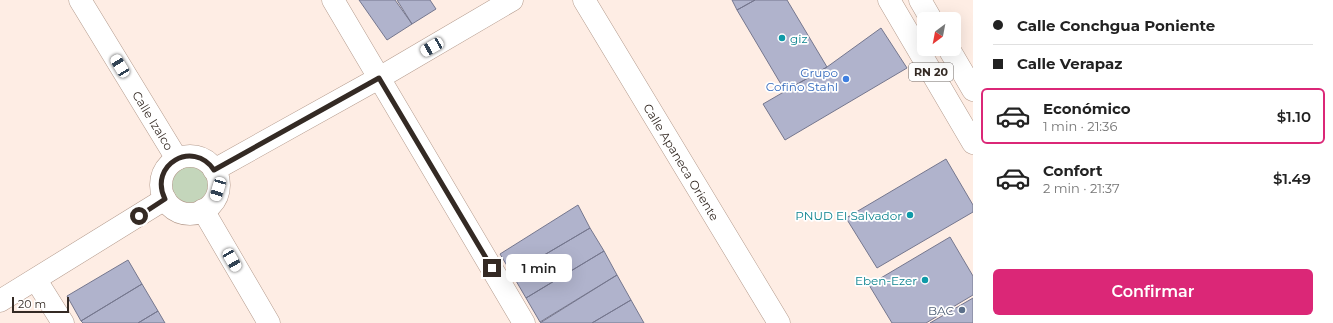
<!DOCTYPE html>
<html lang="es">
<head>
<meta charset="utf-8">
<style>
	body { margin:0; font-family:Montserrat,sans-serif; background:#f2f2f2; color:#222; height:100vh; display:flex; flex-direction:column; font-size:15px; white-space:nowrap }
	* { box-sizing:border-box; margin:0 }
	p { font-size:13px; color:#767676 }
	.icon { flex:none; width:22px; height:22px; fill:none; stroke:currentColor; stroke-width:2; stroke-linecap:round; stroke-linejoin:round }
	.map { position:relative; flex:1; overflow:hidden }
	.drawer { display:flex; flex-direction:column; background:#fff; width:360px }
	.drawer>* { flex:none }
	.top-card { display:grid; align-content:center; height:88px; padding:0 20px; background:#fff }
	.needle { width:26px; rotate:212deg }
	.controls { position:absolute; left:917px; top:12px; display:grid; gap:8px }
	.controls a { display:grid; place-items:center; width:44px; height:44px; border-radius:6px; background:#fff; box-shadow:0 4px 16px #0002; font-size:20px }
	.scale { position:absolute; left:12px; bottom:10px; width:57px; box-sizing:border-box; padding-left:4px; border:2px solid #342a24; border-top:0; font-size:11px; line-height:14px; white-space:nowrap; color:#342a24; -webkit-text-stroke:3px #fff; paint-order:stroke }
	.end { position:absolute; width:18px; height:18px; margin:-9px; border:5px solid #342a24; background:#fff; box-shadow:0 0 0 2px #fff }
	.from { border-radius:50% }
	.bubble { position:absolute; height:28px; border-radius:6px; background:#fff; box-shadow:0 4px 16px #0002; font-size:13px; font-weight:600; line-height:28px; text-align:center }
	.car { position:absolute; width:12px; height:24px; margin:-12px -6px; border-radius:5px; box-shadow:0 0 3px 1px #0007; background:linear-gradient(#fff 24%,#345 0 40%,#fff 0 76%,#345 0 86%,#fff 0) }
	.top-card b { display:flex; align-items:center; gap:14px; height:38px; font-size:15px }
	.top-card b+b { border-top:1px solid #e0e0e0 }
	.top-card i { width:10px; height:10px; background:#222 }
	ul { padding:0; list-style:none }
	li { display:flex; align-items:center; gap:12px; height:56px; margin:0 8px 6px; padding:0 12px; border:2px solid transparent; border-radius:6px }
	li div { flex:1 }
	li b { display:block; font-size:15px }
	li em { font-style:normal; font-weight:600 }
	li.on { border-color:#db2777 }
	li>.icon { width:36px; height:36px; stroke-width:1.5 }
	.button { display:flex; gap:8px; margin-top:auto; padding:8px 20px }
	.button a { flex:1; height:46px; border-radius:6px; background:#db2777; color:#fff; font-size:16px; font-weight:600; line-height:46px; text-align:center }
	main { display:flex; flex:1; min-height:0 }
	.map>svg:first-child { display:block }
</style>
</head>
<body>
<main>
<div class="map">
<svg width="973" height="323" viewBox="0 0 973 323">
	<rect width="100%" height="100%" fill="#feede4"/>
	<path fill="#c4d6bb" d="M168 185a21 21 0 1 1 42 0a21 21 0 1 1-42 0Z"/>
	<path fill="#b0b3cc" stroke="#75778e" d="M359,0H395L412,24L387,40Z
		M397,0H430L436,9L412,24Z
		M732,0H755L737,10Z
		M755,0H787L827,67L785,91L737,10Z
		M881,28L907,68L785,140L763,104L827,67Z
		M946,159L973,205V212L877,268L846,218Z
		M578,205L590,228L512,274L500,254Z
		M590,228L604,251L526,298L512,274Z
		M950,237L973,276V295L926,323H892L869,285Z
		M604,251L617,275L540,322L526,298Z
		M128,260L142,284L81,321L67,296Z
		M617,275L631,300L592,323H540Z
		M142,284L158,311L138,323H83L81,321Z
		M973,298V323H930Z
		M631,300L644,323H592Z
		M158,311L165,323H138Z"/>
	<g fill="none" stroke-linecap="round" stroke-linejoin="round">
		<g stroke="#b49b8d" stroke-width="23">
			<g id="minor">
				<path id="s1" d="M80,0L177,159"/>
				<path d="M333,0L524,323"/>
				<path id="s2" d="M584,0L779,323"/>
				<circle cx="190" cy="185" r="29"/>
				<path d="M214,170L379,78L512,0"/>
				<path d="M203,210L269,323"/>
				<path d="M36,280L63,323"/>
				<path d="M0,301L165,199"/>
			</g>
		</g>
		<g stroke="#b49b8d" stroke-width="23">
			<path id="highway" d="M889,0L973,143
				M920,0L931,19
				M949,49L973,90"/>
		</g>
		<use href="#minor" stroke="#fff" stroke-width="22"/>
		<use href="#highway" stroke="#fff" stroke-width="22"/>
	</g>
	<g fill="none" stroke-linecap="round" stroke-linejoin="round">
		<path stroke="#342a24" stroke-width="5" d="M139,216L165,199C148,165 193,139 214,170L379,78L492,268"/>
	</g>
	<g fill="#0f9aa8" stroke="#fff" stroke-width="1.5">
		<circle cx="782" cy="38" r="4"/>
		<circle cx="910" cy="215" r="4"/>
		<circle cx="925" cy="280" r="4"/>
	</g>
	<circle fill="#3f7fe0" stroke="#fff" stroke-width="1.5" cx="846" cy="79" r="4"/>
	<circle fill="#5c6f8a" stroke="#fff" stroke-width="1.5" cx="962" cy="310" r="4"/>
	<g text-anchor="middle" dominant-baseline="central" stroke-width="3.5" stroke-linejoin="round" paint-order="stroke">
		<rect fill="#fff" stroke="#716a66" stroke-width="1" x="909" y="63" width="44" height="18" rx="3"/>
		<g font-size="11" font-weight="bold" fill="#342a24">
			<text x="931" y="72">RN 20</text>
		</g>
		<g font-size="12" fill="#0d838f" stroke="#fff" text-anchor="end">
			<text x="790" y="38" text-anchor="start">giz</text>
			<text x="902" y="215">PNUD El Salvador</text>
			<text x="917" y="280">Eben-Ezer</text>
		</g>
		<g font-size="12" fill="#366cbe" stroke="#fff" text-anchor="end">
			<text x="838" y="72">Grupo<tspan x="838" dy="14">Cofiño Stahl</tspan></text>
		</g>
		<g font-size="12" fill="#342a24" stroke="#fff">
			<text stroke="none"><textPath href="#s1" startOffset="141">Calle Izalco</textPath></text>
			<text stroke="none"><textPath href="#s2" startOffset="189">Calle Apaneca Oriente</textPath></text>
		</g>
		<g font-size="12" fill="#4e5e75" stroke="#fff" text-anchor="end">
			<text x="954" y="310">BAC</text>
		</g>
	</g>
</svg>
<div class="controls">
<a><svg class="needle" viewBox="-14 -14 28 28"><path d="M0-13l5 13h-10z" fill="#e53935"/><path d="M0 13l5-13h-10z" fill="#767676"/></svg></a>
</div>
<div class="scale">20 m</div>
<i class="end from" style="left:139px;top:216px"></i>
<i class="end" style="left:492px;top:268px"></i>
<div class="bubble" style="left:506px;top:254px;width:66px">1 min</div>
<i class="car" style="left:432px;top:47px;rotate:240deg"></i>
<i class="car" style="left:120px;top:66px;rotate:329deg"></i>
<i class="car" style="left:218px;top:189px;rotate:197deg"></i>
<i class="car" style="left:232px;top:260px;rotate:150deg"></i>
</div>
<section class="drawer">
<div class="top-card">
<b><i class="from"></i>Calle Conchgua Poniente</b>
<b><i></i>Calle Verapaz</b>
</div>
<ul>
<li class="on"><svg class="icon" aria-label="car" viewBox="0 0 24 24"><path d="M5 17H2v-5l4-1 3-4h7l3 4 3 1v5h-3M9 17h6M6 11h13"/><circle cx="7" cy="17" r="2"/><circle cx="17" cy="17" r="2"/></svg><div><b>Económico</b><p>1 min · 21:36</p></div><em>$1.10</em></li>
<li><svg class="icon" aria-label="car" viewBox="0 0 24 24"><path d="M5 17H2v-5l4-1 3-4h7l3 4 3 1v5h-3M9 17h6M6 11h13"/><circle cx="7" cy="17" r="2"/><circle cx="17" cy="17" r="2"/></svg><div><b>Confort</b><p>2 min · 21:37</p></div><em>$1.49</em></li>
</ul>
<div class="button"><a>Confirmar</a></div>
</section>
</main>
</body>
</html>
